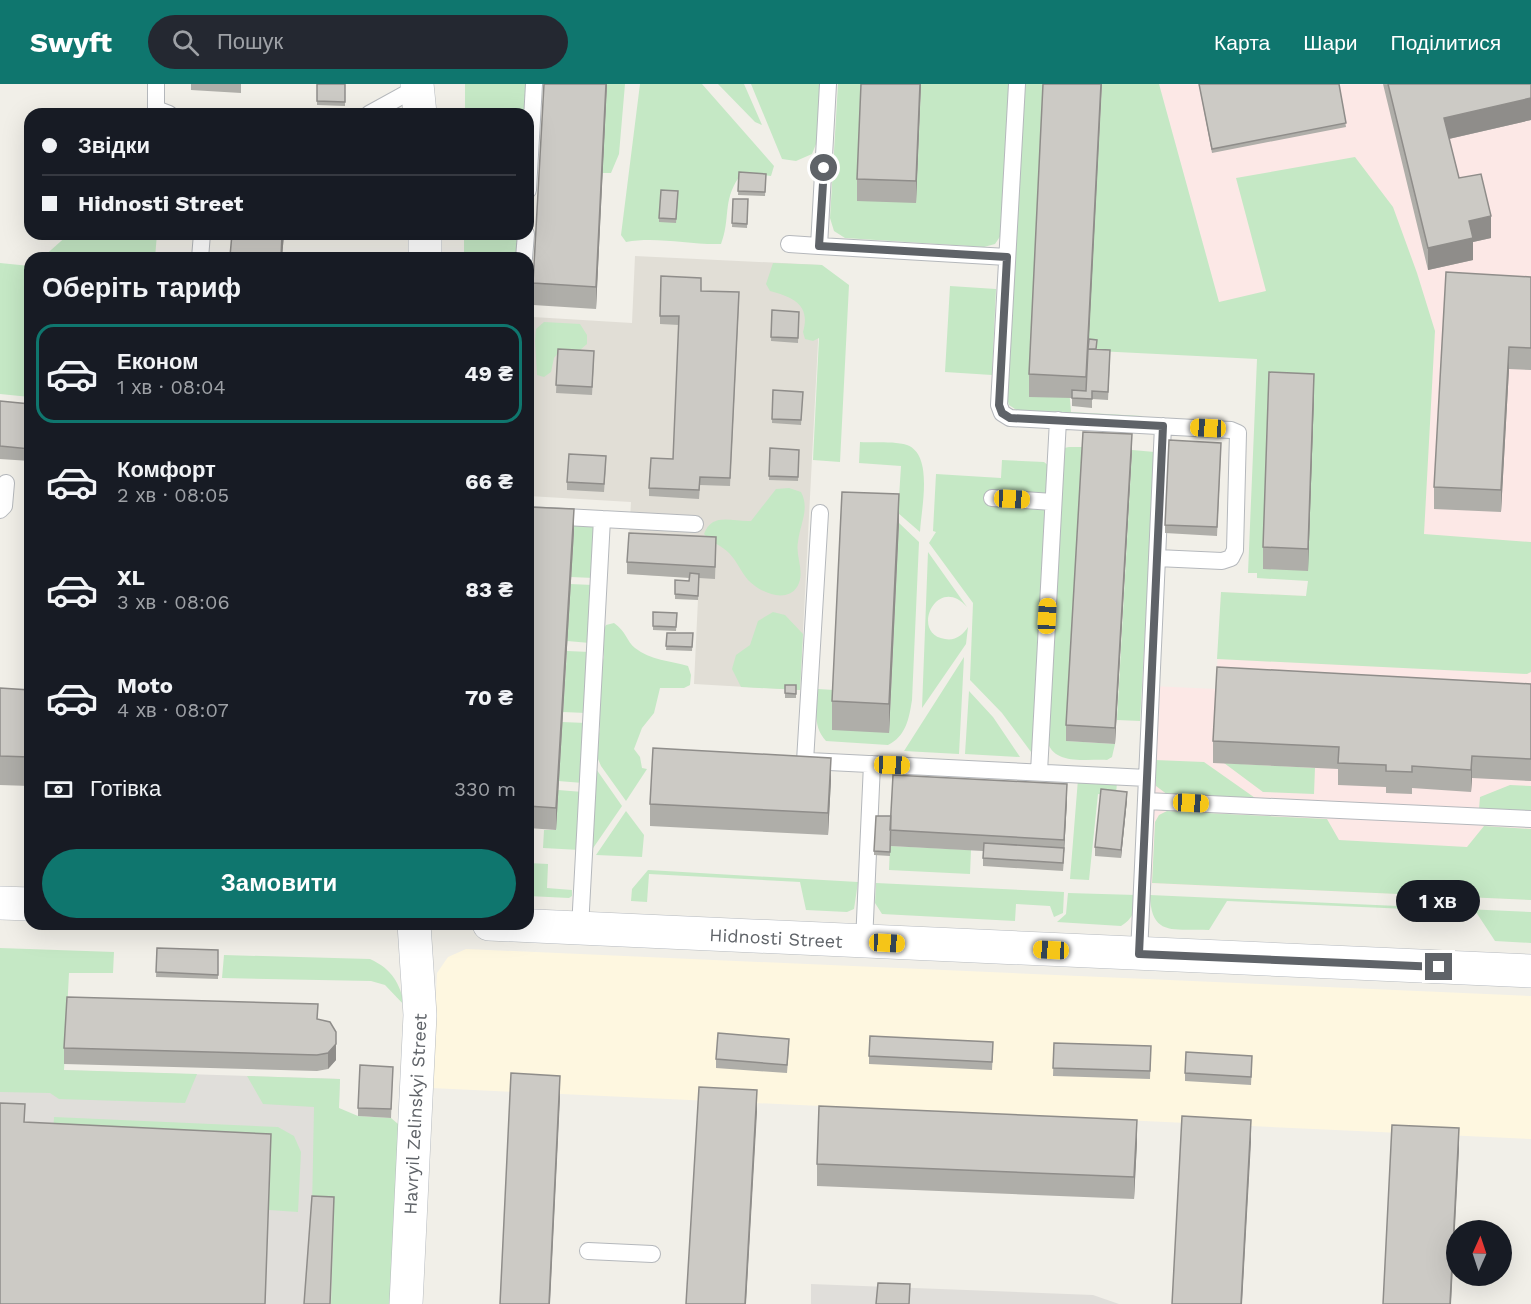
<!DOCTYPE html>
<html lang="uk">
<head>
<meta charset="utf-8">
<style>
	body { margin:0; font-family:"Work Sans",sans-serif; background:#242831; color:#f1f3f6; height:100vh; display:flex; flex-direction:column; font-size:22px; white-space:nowrap }
	* { box-sizing:border-box; margin:0 }
	p { font-size:20px; color:#9ea1a6 }
	.icon { flex:none; width:33px; height:33px; fill:none; stroke:currentColor; stroke-width:2; stroke-linecap:round; stroke-linejoin:round }
	.map { position:relative; flex:1; overflow:hidden }
	.drawer { position:absolute; left:24px; top:168px; width:510px; height:678px; display:flex; flex-direction:column; background:#171b24; border-radius:18px; box-shadow:0 6px 24px #0002 }
	.drawer>* { flex:none }
	.guide { position:absolute; left:24px; top:24px; width:510px; height:132px; border-radius:18px; box-shadow:0 6px 24px #0002; display:grid; align-content:center; height:132px; padding:0 18px; background:#171b24 }
	.needle { width:39px; rotate:3deg }
	.controls { position:absolute; left:1446px; top:1136px; display:grid; gap:12px }
	.controls a { display:grid; place-items:center; width:66px; height:66px; border-radius:50%; background:#171b24; box-shadow:0 6px 24px #0002; font-size:30px }
	.end { position:absolute; width:27px; height:27px; margin:-14px; border:8px solid #5f6368; background:#fff; box-shadow:0 0 0 3px #fff }
	.from { border-radius:50% }
	.bubble { position:absolute; height:42px; border-radius:21px; background:#171b24; box-shadow:0 6px 24px #0002; font-size:20px; font-weight:700; line-height:42px; text-align:center }
	.car { position:absolute; width:18px; height:36px; margin:-18px -9px; border-radius:8px; box-shadow:0 0 4px 2px #0007; background:linear-gradient(#f5c518 24%,#345 0 40%,#f5c518 0 76%,#345 0 86%,#f5c518 0) }
	.guide b { display:flex; align-items:center; gap:21px; height:57px; font-size:22px }
	.guide b+b { border-top:2px solid #363941 }
	.guide i { width:15px; height:15px; background:#f1f3f6 }
	ul { padding:0; list-style:none }
	li { display:flex; align-items:center; gap:18px; height:99px; margin:0 12px 9px; padding:0 6px; border:3px solid transparent; border-radius:18px }
	li div { flex:1 }
	li b { display:block; font-size:22px }
	li em { font-style:normal; font-weight:700 }
	li.selected { border-color:#0f766e }
	li>.icon { width:54px; height:54px; stroke-width:1.5 }
	h2 { padding:0 18px; font-size:27px; line-height:72px }
	.pay { display:flex; align-items:center; gap:15px; height:66px; padding:0 18px; font-size:22px }
	.pay p { margin-inline-start:auto }
	.cta { display:flex; gap:12px; margin-top:auto; padding:12px 18px }
	.cta a { flex:1; height:69px; border-radius:36px; background:#0f766e; color:#fff; font-size:24px; font-weight:700; line-height:69px; text-align:center }
	header { display:flex; align-items:center; gap:36px; box-sizing:border-box; height:84px; padding:0 30px; background:#0f766e; color:#fff }
	header strong { font-size:28px }
	nav { display:flex; gap:33px; margin-inline-start:auto; font-size:21px }
	.search { width:420px; height:54px; background:#242831; display:flex; align-items:center; gap:15px; box-sizing:border-box; padding:0 21px; border-radius:33px; color:#9ea1a6; font-size:22px }
	.map>svg:first-child { display:block }
</style>
</head>
<body>
<header>
<strong>Swyft</strong>
<div class="search"><svg class="icon" aria-label="search" viewBox="0 0 24 24"><circle cx="10" cy="10" r="6"/><path d="M15 15l6 6"/></svg>Пошук</div>
<nav><a>Карта</a><a>Шари</a><a>Поділитися</a></nav>
</header>
<div class="map">
<svg width="1531" height="1220" viewBox="0 0 1531 1220">
	<rect width="100%" height="100%" fill="#f1efe8"/>
	<path fill="#fef7e0" d="M466,865L1531,912V1055L431,1004L437,889L448,873Z"/>
	<path fill="#e0deda" d="M0,984L340,995L331,1220H0Z
		M811,1200L1093,1211L1119,1220H811Z"/>
	<path fill="#e1ded6" d="M635,172L822,181L800,606L694,600L699,494L627,490L631,418L528,412V304L533,233L632,239Z"/>
	<path fill="#fce8e6" d="M1159,0H1531V816L1142,799L1151,602L1216,605L1221,508L1307,512L1359,251L1226,244Z"/>
	<path fill="#c5e8c5" d="M465,0H527L525,30H465Z
		M607,0H625L619,70L611,89H602Z
		M640,0H702L774,82L771,92L756,90L739,93C722,118 731,134 721,160C689,161 657,152 626,158L621,151Z
		M718,0H744L762,41L755,38Z
		M751,0H820V50L812,70L796,77L782,75Z
		M838,0H862L916,119L921,0H1010L1001,151L995,160L984,163L845,154L834,147L830,134Z
		M1023,0H1044L1071,328L1142,332L1143,334L1018,327L1009,321L1006,311Z
		M1102,0H1159L1219,218L1266,207L1236,94L1355,73L1393,123L1417,189L1435,247L1424,450L1531,458V588L1527,590L1217,575L1221,508L1306,512L1308,497L1257,494V489H1248L1257,275L1097,267L1096,260L1088,259Z
		M69,150H157L155,174H42Z
		M464,150H519L518,174H464Z
		M0,179L30,182V313L0,310Z
		M773,179L822,181L849,201L840,378L813,376L819,254L813,257L805,255L803,248C811,221 793,213 770,207L766,200Z
		M950,202L996,205L992,291L945,288Z
		M544,238L580,240L587,251V260L580,266L558,269L554,274L551,288L544,293L537,291L535,257L536,245Z
		M860,358C874,359 894,357 907,361C934,371 921,425 920,448L898,429L901,382L859,379Z
		M1069,363H1083L1067,657L1115,660L1112,673L1107,676C1087,675 1055,681 1048,659L1064,364Z
		M1132,366L1155,368L1140,637L1117,636Z
		M1002,376L1044,378L1049,382L1034,672L1002,629L970,596L973,519L929,459L936,448L933,447L936,390L1001,394Z
		M789,404L801,408C810,425 800,440 798,458C795,472 806,489 797,503C786,520 759,508 748,496C741,488 737,477 729,469C721,461 712,459 704,450C712,428 732,438 751,437L776,405Z
		M574,439L595,443L594,494L571,493Z
		M899,439L919,458L912,616C909,635 906,652 888,661L826,657C812,642 817,625 818,605L834,606L889,648Z
		M928,468L967,523C937,489 909,550 945,555C955,557 963,551 968,543L966,560L922,624Z
		M570,500L593,501L590,559L567,557Z
		M773,528L785,531L803,550L800,606L741,603L732,585L736,571L750,561L758,537Z
		M614,539C626,547 627,558 635,564C650,576 671,577 688,582L691,591L690,601L684,604H660L654,629L642,644L634,665L640,673L642,684L647,685L626,717L601,682L595,668L600,645L597,630L599,591L604,573L602,549L606,541Z
		M567,567L590,568L586,629L563,628Z
		M964,573L959,670L904,667Z
		M969,607L993,633L1020,673L965,670Z
		M562,638L586,639L583,699L558,697Z
		M1155,676L1204,678L1258,716L1168,711L1156,702Z
		M1224,679L1315,684L1314,710L1263,708Z
		M594,682L622,722L589,770Z
		M1078,695L1117,697L1116,712L1098,710L1089,796L1070,795Z
		M1510,701L1531,702V727L1479,725L1480,713Z
		M558,706L583,708L580,766L543,764L544,746H556Z
		M626,727L644,751L642,773L596,771Z
		M1167,727L1327,735L1339,756L1467,763L1484,742L1531,745V816L1152,799L1155,738L1159,731Z
		M890,762L971,766L970,790L889,786Z
		M528,779L548,780L547,804L572,806V812L569,814L528,812Z
		M648,786L858,798L854,825L847,828L806,826L800,798L649,790L647,818L631,817L632,805Z
		M876,799L1064,808L1063,829L1054,833L1050,822L1016,820L1015,837L882,830L875,819Z
		M1068,809L1136,811C1135,826 1134,834 1121,842L1057,838L1066,830Z
		M1150,811L1531,828V859L1495,857L1476,828L1227,817L1209,846C1175,844 1151,854 1150,811Z
		M0,864L114,868L113,889H69L64,986L197,990L185,1019L59,1015L50,1009L0,1008Z
		M224,871L370,875C393,886 399,898 405,922L385,901L371,897L222,894Z
		M247,992L340,995L339,1024L358,1032L391,1034L404,1045L394,1220H331L334,1125L312,1124L314,1023L263,1020Z
		M54,1033L278,1043L294,1052L301,1068L298,1128L269,1126L53,1052Z"/>
	<g fill="none" stroke-linecap="round" stroke-linejoin="round">
		<g stroke="#b5b8bc" stroke-width="18">
			<path id="lane" d="M156,0V25L169,30
				M828,0L819,162L1007,173
				M1017,0L999,321L1002,329L1010,334L1231,346L1238,349L1235,466L1231,474L1222,477L1157,474
				M369,30L418,3
				M528,106L534,0
				M789,160L819,162
				M200,174L202,150
				M524,174L526,150
				M992,414L1053,418
				M0,426L4,422L6,399
				M528,431L602,435L580,844
				M602,435L695,440
				M805,677L820,429
				M809,677L1147,694
				M1039,688L1058,336
				M1146,717L1531,735
				M864,858L872,680
				M1139,870L1163,342
				M588,1167L652,1170"/>
		</g>
		<g stroke="#b6babf" stroke-width="34">
			<path id="secondary" d="M417,0L420,30
				M425,150V174
				M0,819L30,820
				M489,840L1531,887
				M406,1220L420,931L414,840"/>
		</g>
		<use href="#lane" stroke="#fff" stroke-width="16"/>
		<use href="#secondary" stroke="#fff" stroke-width="33"/>
	</g>
	<path fill="#afaea9" d="M191,0H241V9L191,6Z
		M317,0H345V22L317,21Z
		M607,0L596,225L533,221V199Z
		M921,0L916,119L857,117V95Z
		M1199,0H1339L1346,43L1212,69Z
		M1383,0H1531V36L1449,55L1459,94L1491,154L1473,158V176L1428,186Z
		M739,88L766,90L765,112L738,111Z
		M678,111L676,139L659,138V134Z
		M733,115H748L747,144L732,143Z
		M232,150H284L282,174H230Z
		M1531,193V286L1509,285L1501,428L1434,425V403Z
		M701,207L739,217L730,402L700,401L699,415L649,412V404L673,375L679,241L660,240V232Z
		M772,226L799,228L798,259L771,257Z
		M1089,255L1096,266L1110,275L1108,316L1092,315V324L1072,322V314L1029,313V290Z
		M558,265L594,275L592,311L556,309Z
		M773,306L803,308L801,341L772,339Z
		M1314,312L1308,487L1263,485V463Z
		M0,317L30,320V377L0,375Z
		M770,364L799,366L798,397L769,396Z
		M1132,366L1115,660L1066,657V641Z
		M1221,367L1217,452L1165,449V441Z
		M606,380L604,408L567,406V398Z
		M528,423L574,447L556,746L528,744Z
		M899,439L889,649L832,646V617Z
		M716,465L715,495L699,494L698,516L675,515V496L689,497L690,494L627,490V478Z
		M653,528L677,529L676,547L653,546Z
		M667,549H693L692,567L666,566Z
		M1531,600V697L1472,694L1471,708L1412,704V710L1386,709V703L1338,701V685L1213,679V657Z
		M785,601H796V614H785Z
		M0,604L30,606V702L0,701Z
		M831,696L828,751L650,742V720Z
		M1067,716L1063,787L983,782V767L890,762V772L874,771V767L891,732Z
		M1127,716L1121,774L1095,772V763Z
		M157,864L218,866V895L156,893Z
		M318,935L336,976L328,985L317,987L64,980V964Z
		M1054,959L1151,962L1150,995L1053,992Z
		M789,963L787,989L716,984V975Z
		M993,966L992,986L869,980V972Z
		M1252,980L1251,1001L1185,997V989Z
		M393,983L391,1034L358,1032V1024Z
		M1137,1058L1134,1115L817,1102V1080Z"/>
	<path fill="#8f8d8a" d="M606,0H607L596,225V203Z
		M920,0H921L916,119V97Z
		M1101,0H1102L1086,315V293Z
		M1531,14V36L1444,56V34Z
		M1491,132V154L1473,158V176L1428,186V164L1469,137Z
		M282,150H284L282,174H281Z
		M1509,263V285L1501,428V406Z
		M1314,290V312L1308,487V465Z
		M1132,350V366L1115,660V644Z
		M899,410V439L889,649V620Z
		M574,425V447L556,746V724Z
		M1472,672V694L1471,708V686Z
		M831,674V696L828,751V729Z
		M1067,700V716L1063,787L1064,756Z
		M1127,708V716L1121,774V766Z
		M336,948V976L328,985V969Z
		M560,992V1014L550,1220H549Z
		M757,1006V1028L746,1220H745Z
		M1137,1036V1058L1134,1115V1093Z
		M1251,1036V1058L1242,1220H1241Z
		M1459,1044V1066L1451,1220H1450Z"/>
	<path fill="#cccac5" stroke="#8f8d8a" stroke-width="1.5" d="M317,0H345V18L317,17Z
		M544,0H606L596,203L533,199Z
		M861,0H920L916,97L857,95Z
		M1043,0H1101L1086,293L1029,290Z
		M1199,0H1339L1346,39L1212,65Z
		M1388,0H1531V14L1444,34L1459,94L1481,90L1491,132L1469,137L1473,154L1428,164Z
		M739,88L766,90L765,108L738,107Z
		M661,106L678,107L676,135L659,134Z
		M733,115H748L747,140L732,139Z
		M232,150H282L281,174H254L230,172Z
		M1446,188L1531,193V264L1509,263L1501,406L1434,403Z
		M661,192L701,194V207L739,208L730,394L700,393L699,406L649,404L651,374L673,375L679,232H660Z
		M772,226L799,228L798,254L771,253Z
		M1089,255L1097,256L1096,265H1088Z
		M558,265L594,267L592,303L556,301Z
		M1088,265L1110,266L1108,308L1092,307V315L1072,314V306L1086,307Z
		M1269,288L1314,290L1308,465L1263,463Z
		M773,306L803,308L801,336L772,335Z
		M0,317L30,320V365L0,362Z
		M1083,348L1132,350L1115,644L1066,641Z
		M1169,356L1221,359L1217,443L1165,441Z
		M770,364L799,366L798,393L769,392Z
		M569,370L606,372L604,400L567,398Z
		M842,408L899,410L889,620L832,617Z
		M528,423L574,425L556,724L528,722Z
		M629,449L716,453L715,483L627,478Z
		M690,489L699,490L698,512L675,510V496L689,497Z
		M653,528L677,529L676,543L653,542Z
		M667,549H693L692,563L666,562Z
		M1217,583L1531,600V675L1472,672L1471,686L1412,682V688L1386,687V681L1338,679L1339,663L1213,657Z
		M785,601H796V610L785,609Z
		M0,604L30,606V673L0,672Z
		M653,664L831,674L828,729L650,720Z
		M893,691L1067,700L1064,756L890,746Z
		M1101,705L1127,708L1121,766L1095,763Z
		M876,732H891L890,768L874,767Z
		M984,759L1064,764L1063,779L983,774Z
		M157,864L218,866V891L156,888Z
		M67,913L318,920L317,935L330,938L336,948V960L328,969L317,971L64,964Z
		M718,949L789,955L787,981L716,975Z
		M870,952L993,958L992,978L869,972Z
		M1054,959L1151,962L1150,987L1053,984Z
		M1186,968L1252,972L1251,993L1185,989Z
		M360,981L393,983L391,1025L358,1024Z
		M511,989L560,992L549,1220H500Z
		M699,1003L757,1006L745,1220H686Z
		M0,1019L25,1020L24,1038L271,1050L265,1220H0Z
		M819,1022L1137,1036L1134,1093L817,1080Z
		M1182,1032L1251,1036L1241,1220H1172Z
		M1392,1041L1459,1044L1450,1220H1383Z
		M312,1112L334,1113L330,1220H304Z
		M878,1199L910,1200L909,1220H876Z"/>
	<g fill="none" stroke-linecap="round" stroke-linejoin="round">
		<path stroke="#5f6368" stroke-width="8" d="M824,84L819,162L1007,173L999,321L1002,329L1010,334L1163,342L1139,870L1439,883"/>
	</g>
	<g text-anchor="middle" dominant-baseline="central" stroke-width="4.5" stroke-linejoin="round" paint-order="stroke">
		<g font-size="18" fill="#5f6368" stroke="#fff">
			<text transform="translate(776 854) rotate(3)">Hidnosti Street</text>
			<text transform="translate(415 1030) rotate(-87)">Havryil Zelinskyi Street</text>
		</g>
	</g>
</svg>
<div class="controls">
<a><svg class="needle" viewBox="-14 -14 28 28"><path d="M0-13l5 13h-10z" fill="#e53935"/><path d="M0 13l5-13h-10z" fill="#9ea1a6"/></svg></a>
</div>
<i class="end from" style="left:824px;top:84px"></i>
<i class="end" style="left:1439px;top:883px"></i>
<div class="bubble" style="left:1396px;top:796px;width:84px">1 хв</div>
<i class="car" style="left:1208px;top:344px;rotate:273deg"></i>
<i class="car" style="left:1012px;top:415px;rotate:93deg"></i>
<i class="car" style="left:1047px;top:532px;rotate:3deg"></i>
<i class="car" style="left:892px;top:681px;rotate:92deg"></i>
<i class="car" style="left:1191px;top:719px;rotate:93deg"></i>
<i class="car" style="left:887px;top:859px;rotate:93deg"></i>
<i class="car" style="left:1051px;top:866px;rotate:273deg"></i>
<div class="guide">
<b><i class="from"></i>Звідки</b>
<b><i></i>Hidnosti Street</b>
</div>
<section class="drawer">
<h2>Оберіть тариф</h2>
<ul>
<li class="selected"><svg class="icon" aria-label="car" viewBox="0 0 24 24"><path d="M5 17H2v-5l4-1 3-4h7l3 4 3 1v5h-3M9 17h6M6 11h13"/><circle cx="7" cy="17" r="2"/><circle cx="17" cy="17" r="2"/></svg><div><b>Економ</b><p>1 хв · 08:04</p></div><em>49 ₴</em></li>
<li><svg class="icon" aria-label="car" viewBox="0 0 24 24"><path d="M5 17H2v-5l4-1 3-4h7l3 4 3 1v5h-3M9 17h6M6 11h13"/><circle cx="7" cy="17" r="2"/><circle cx="17" cy="17" r="2"/></svg><div><b>Комфорт</b><p>2 хв · 08:05</p></div><em>66 ₴</em></li>
<li><svg class="icon" aria-label="car" viewBox="0 0 24 24"><path d="M5 17H2v-5l4-1 3-4h7l3 4 3 1v5h-3M9 17h6M6 11h13"/><circle cx="7" cy="17" r="2"/><circle cx="17" cy="17" r="2"/></svg><div><b>XL</b><p>3 хв · 08:06</p></div><em>83 ₴</em></li>
<li><svg class="icon" aria-label="car" viewBox="0 0 24 24"><path d="M5 17H2v-5l4-1 3-4h7l3 4 3 1v5h-3M9 17h6M6 11h13"/><circle cx="7" cy="17" r="2"/><circle cx="17" cy="17" r="2"/></svg><div><b>Moto</b><p>4 хв · 08:07</p></div><em>70 ₴</em></li>
</ul>
<div class="pay"><svg class="icon" aria-label="cash" viewBox="0 0 24 24"><path d="M3 7h18v10H3z"/><circle cx="12" cy="12" r="2"/></svg>Готівка<p>330 m</p></div>
<div class="cta"><a>Замовити</a></div>
</section>
</div>
</body>
</html>
